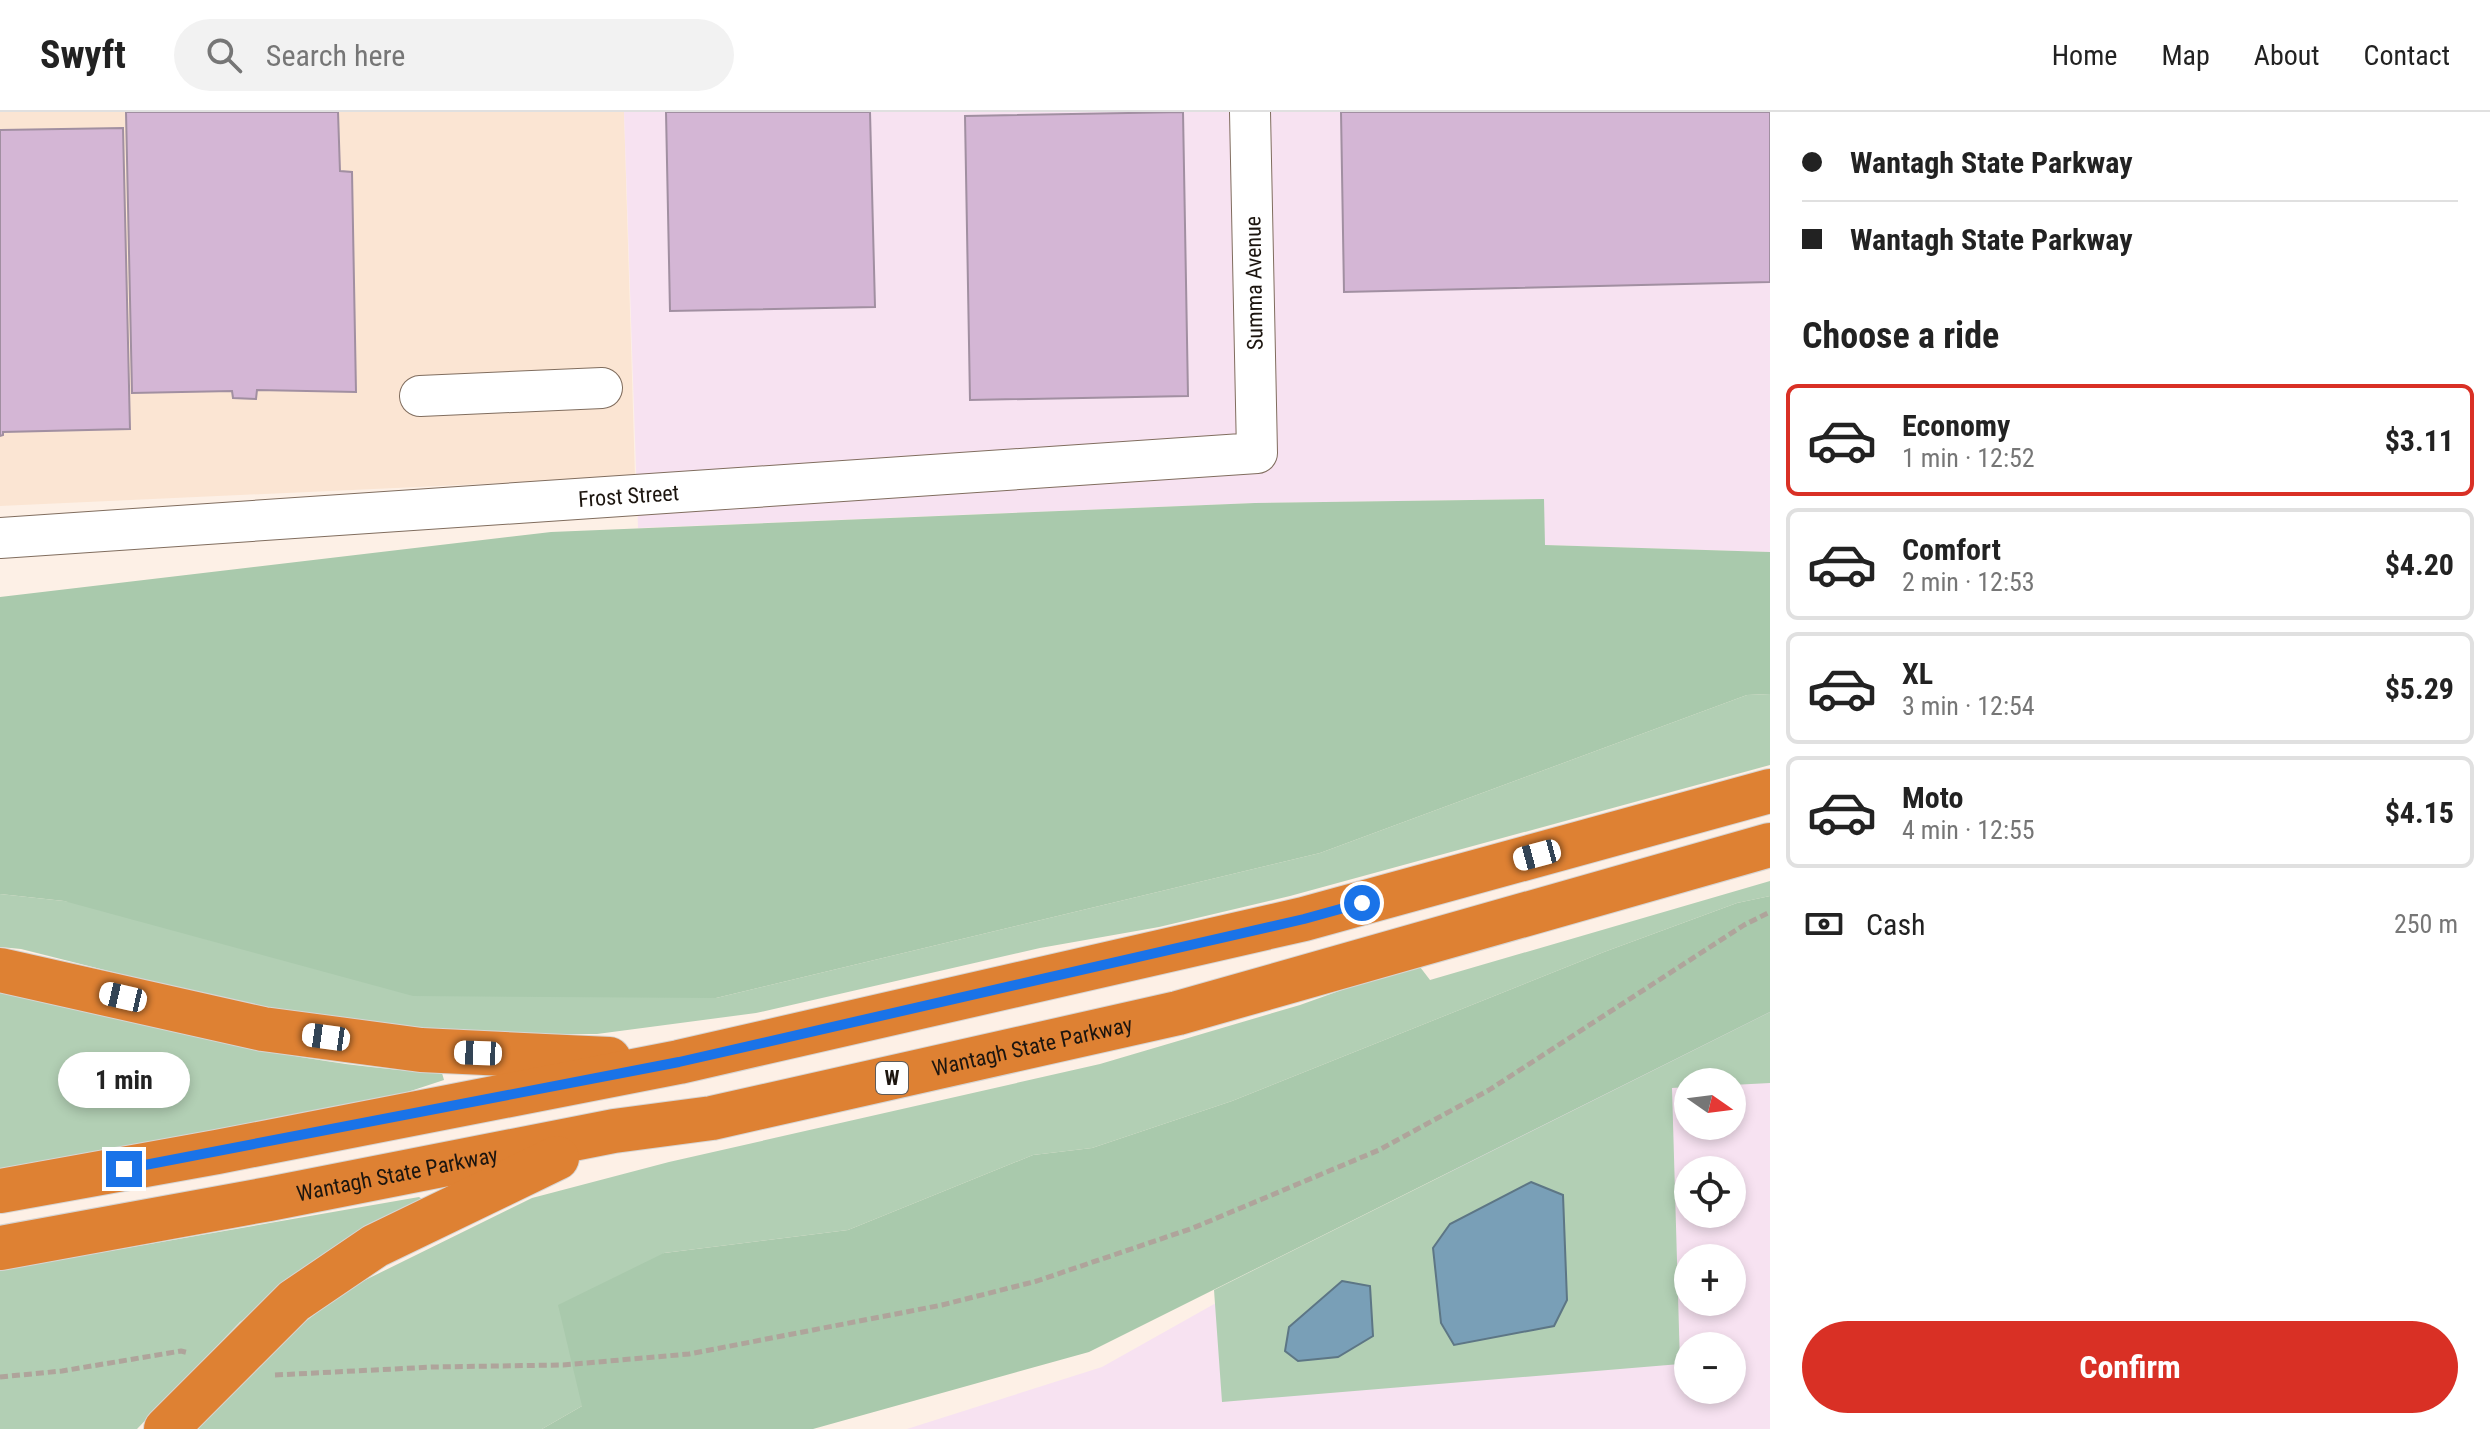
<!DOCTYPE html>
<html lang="en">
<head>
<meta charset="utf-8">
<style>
	body { margin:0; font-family:"Roboto Condensed",sans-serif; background:#f2f2f2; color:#222; height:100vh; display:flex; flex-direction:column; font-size:30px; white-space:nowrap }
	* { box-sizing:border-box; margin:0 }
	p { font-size:26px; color:#767676 }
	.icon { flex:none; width:44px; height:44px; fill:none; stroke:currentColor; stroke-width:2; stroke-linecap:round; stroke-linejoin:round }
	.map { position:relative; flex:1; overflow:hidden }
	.side { display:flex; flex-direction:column; background:#fff; width:720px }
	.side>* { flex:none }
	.top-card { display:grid; align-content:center; height:176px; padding:0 32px; background:#fff }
	.needle { width:52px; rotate:104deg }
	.fabs { position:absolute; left:1674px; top:956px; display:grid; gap:16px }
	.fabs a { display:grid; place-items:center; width:72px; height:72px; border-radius:50%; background:#fff; box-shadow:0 4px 12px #0003; font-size:40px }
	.end { position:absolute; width:36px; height:36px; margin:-18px; border:10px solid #1a73e8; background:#fff; box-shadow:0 0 0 4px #fff }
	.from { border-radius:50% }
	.bubble { position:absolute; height:56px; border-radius:28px; background:#fff; box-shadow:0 4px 12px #0003; font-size:26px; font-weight:700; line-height:56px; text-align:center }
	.car { position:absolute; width:24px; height:48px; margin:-24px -12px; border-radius:10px; box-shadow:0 0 6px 2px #0007; background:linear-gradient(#fff 24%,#345 0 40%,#fff 0 76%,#345 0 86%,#fff 0) }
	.top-card b { display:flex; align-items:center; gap:28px; height:76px; font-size:30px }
	.top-card b+b { border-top:2px solid #e0e0e0 }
	.top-card i { width:20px; height:20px; background:#222 }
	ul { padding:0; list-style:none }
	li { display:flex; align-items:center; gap:24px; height:112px; margin:0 16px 12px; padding:0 16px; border:4px solid #e0e0e0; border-radius:12px }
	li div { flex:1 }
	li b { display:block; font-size:30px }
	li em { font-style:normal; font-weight:700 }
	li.selected { border-color:#d93025 }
	li>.icon { width:72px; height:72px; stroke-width:1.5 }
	h2 { padding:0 32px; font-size:36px; line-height:96px }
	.pay { display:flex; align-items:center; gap:20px; height:88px; padding:0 32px; font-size:30px }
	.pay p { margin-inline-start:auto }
	.cta { display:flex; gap:16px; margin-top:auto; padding:16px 32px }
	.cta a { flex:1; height:92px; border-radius:48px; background:#d93025; color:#fff; font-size:32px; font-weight:700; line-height:92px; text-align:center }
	header { display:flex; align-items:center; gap:48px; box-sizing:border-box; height:112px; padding:0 40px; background:#fff; border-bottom:2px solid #e0e0e0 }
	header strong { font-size:38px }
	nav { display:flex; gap:44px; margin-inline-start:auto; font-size:28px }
	.search { width:560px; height:72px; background:#f2f2f2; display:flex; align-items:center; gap:20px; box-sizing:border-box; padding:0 28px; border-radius:44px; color:#767676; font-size:30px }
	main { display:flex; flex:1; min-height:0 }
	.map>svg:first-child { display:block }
</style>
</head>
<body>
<header>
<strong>Swyft</strong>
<div class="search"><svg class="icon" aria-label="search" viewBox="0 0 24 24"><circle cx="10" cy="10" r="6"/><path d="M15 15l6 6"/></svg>Search here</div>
<nav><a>Home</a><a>Map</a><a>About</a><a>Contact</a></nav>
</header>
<main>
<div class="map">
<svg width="1770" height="1317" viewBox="0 0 1770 1317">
	<rect width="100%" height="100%" fill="#fdf0e6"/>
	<path fill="#fbe5d3" d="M0,0H624L635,365L0,394Z"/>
	<path fill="#f7e2f1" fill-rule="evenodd" d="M624,0H1770V440L1544,433L1543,387L1255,391L638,416Z
		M1770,880V1317H907L1102,1255ZM1688,970H1732V1014H1688ZM1688,1058H1732V1102H1688ZM1688,1146H1732V1190H1688ZM1688,1234H1732V1278H1688Z"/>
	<path fill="#b2cfb4" d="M1770,582V653L1290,784L1159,815L1040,836L756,901L597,922H435L319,907L180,877L21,837L0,835V782L64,789L716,886L1320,741L1747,583Z
		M1770,769V784L1737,791L1604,840L1232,989L1092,1036L1033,1043L848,1118L664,1141L582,1294L542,1317H191L272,1235L349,1176L532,1086L669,1050L1100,952L1300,893L1417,851L1430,868Z
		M0,877C146,911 292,954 442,961L444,968L362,995L0,1064Z
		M1770,900V971L1732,973V970H1688V975L1672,976L1680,1252L1222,1290L1214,1178Z
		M419,1085L433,1094L328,1145L240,1210L137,1317H0V1158Z"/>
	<path fill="#a9c9ac" d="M1544,387L1545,433L1770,440V582L1747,583L1320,741L716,886L413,884L64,789L0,782V485L551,420L1255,391Z
		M1770,784V900L1089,1240L813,1317H542L582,1294L558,1193L664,1141L848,1118L1033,1043L1092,1036L1232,989L1604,840L1737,791Z"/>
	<path fill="#799fb7" stroke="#5d7685" stroke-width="2" d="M1531,1070L1563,1083L1567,1188L1554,1214L1454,1233L1441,1211L1433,1136L1450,1112Z
		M1342,1169L1370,1174L1373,1224L1338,1245L1298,1249L1285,1239L1289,1215Z"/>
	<path fill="#d4b6d5" stroke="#a18fa1" stroke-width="2" d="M126,0H338L340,59L352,60L356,280L257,278L256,287L233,286L232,279L132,281Z
		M666,0H870L875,195L670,199Z
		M1183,0L1188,284L970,288L965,4Z
		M1341,0H1770V170L1344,180Z
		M123,16L130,317L3,320V323L0,324V18Z"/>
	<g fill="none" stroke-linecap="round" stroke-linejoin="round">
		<g stroke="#806d5e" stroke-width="42">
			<g id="minor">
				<path d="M420,284L602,276"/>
				<path id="s1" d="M0,426L1257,341L1250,0"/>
			</g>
		</g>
		<g stroke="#d6d5d4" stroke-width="46">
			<g id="highway">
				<path d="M0,858L263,917L421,938L609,947"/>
				<path d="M0,1079L217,1040L679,950L1304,807L1770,679"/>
				<path id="s2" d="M0,1136L269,1087L614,1019L712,1006L1178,901L1770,733"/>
				<path d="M166,1317L294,1189L375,1134L557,1046"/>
			</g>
		</g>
		<path stroke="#afa49b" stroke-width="5" stroke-dasharray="8 4" stroke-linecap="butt" d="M275,1263L433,1255L563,1253L689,1242L942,1193L1037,1169L1193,1116L1379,1038L1489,978L1744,813L1770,800
			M0,1265L62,1259L181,1239L189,1241"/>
		<use href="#minor" stroke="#fff" stroke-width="40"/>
		<use href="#highway" stroke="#de8133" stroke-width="44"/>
	</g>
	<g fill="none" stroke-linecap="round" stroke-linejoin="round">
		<path stroke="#1a73e8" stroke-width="10" d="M124,1057L679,950L1304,807L1362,791"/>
	</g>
	<g text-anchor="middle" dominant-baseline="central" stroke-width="7" stroke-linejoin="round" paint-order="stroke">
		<rect fill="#fff" stroke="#605b57" stroke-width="2" x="876" y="950" width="32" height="32" rx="6"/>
		<g font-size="20" font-weight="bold" fill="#1c150f">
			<text x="892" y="966">W</text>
		</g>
		<g font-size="22" fill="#1c150f" stroke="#fff">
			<text transform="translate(1254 171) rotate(-91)">Summa Avenue</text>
			<text stroke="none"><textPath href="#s1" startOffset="630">Frost Street</textPath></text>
			<text stroke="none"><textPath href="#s2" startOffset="1052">Wantagh State Parkway</textPath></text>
			<text stroke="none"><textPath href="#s2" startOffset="404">Wantagh State Parkway</textPath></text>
		</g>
	</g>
</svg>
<div class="fabs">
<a><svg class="needle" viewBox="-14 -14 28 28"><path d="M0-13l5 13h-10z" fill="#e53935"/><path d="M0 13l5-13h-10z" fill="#767676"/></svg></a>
<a><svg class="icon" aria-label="locate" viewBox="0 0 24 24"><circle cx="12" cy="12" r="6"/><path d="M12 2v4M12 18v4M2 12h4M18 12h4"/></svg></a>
<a>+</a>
<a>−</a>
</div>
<i class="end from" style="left:1362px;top:791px"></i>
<i class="end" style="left:124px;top:1057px"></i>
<div class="bubble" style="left:58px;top:940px;width:132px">1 min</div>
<i class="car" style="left:1537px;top:743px;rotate:255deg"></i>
<i class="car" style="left:123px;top:885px;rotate:283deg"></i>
<i class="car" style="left:326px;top:925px;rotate:278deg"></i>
<i class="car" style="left:478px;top:941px;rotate:272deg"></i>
</div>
<section class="side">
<div class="top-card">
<b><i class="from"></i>Wantagh State Parkway</b>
<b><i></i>Wantagh State Parkway</b>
</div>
<h2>Choose a ride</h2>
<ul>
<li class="selected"><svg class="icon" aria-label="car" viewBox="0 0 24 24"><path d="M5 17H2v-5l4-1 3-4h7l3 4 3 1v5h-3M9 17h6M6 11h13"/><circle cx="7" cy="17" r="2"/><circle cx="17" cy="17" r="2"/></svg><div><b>Economy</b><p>1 min · 12:52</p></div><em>$3.11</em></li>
<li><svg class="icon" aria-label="car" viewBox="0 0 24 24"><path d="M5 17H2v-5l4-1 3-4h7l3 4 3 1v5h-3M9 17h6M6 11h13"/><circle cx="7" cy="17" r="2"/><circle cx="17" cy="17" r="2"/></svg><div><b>Comfort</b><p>2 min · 12:53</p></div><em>$4.20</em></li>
<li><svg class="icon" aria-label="car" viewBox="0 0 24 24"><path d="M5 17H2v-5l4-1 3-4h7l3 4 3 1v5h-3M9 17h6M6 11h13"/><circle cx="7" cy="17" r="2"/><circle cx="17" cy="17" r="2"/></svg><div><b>XL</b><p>3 min · 12:54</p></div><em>$5.29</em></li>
<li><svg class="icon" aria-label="car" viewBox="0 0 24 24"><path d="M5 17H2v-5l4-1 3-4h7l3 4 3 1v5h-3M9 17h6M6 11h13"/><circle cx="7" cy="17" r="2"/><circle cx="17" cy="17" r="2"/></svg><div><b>Moto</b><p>4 min · 12:55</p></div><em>$4.15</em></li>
</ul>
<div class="pay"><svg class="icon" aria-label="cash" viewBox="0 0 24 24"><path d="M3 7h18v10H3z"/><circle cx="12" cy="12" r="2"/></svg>Cash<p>250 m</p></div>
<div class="cta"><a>Confirm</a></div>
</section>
</main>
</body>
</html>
